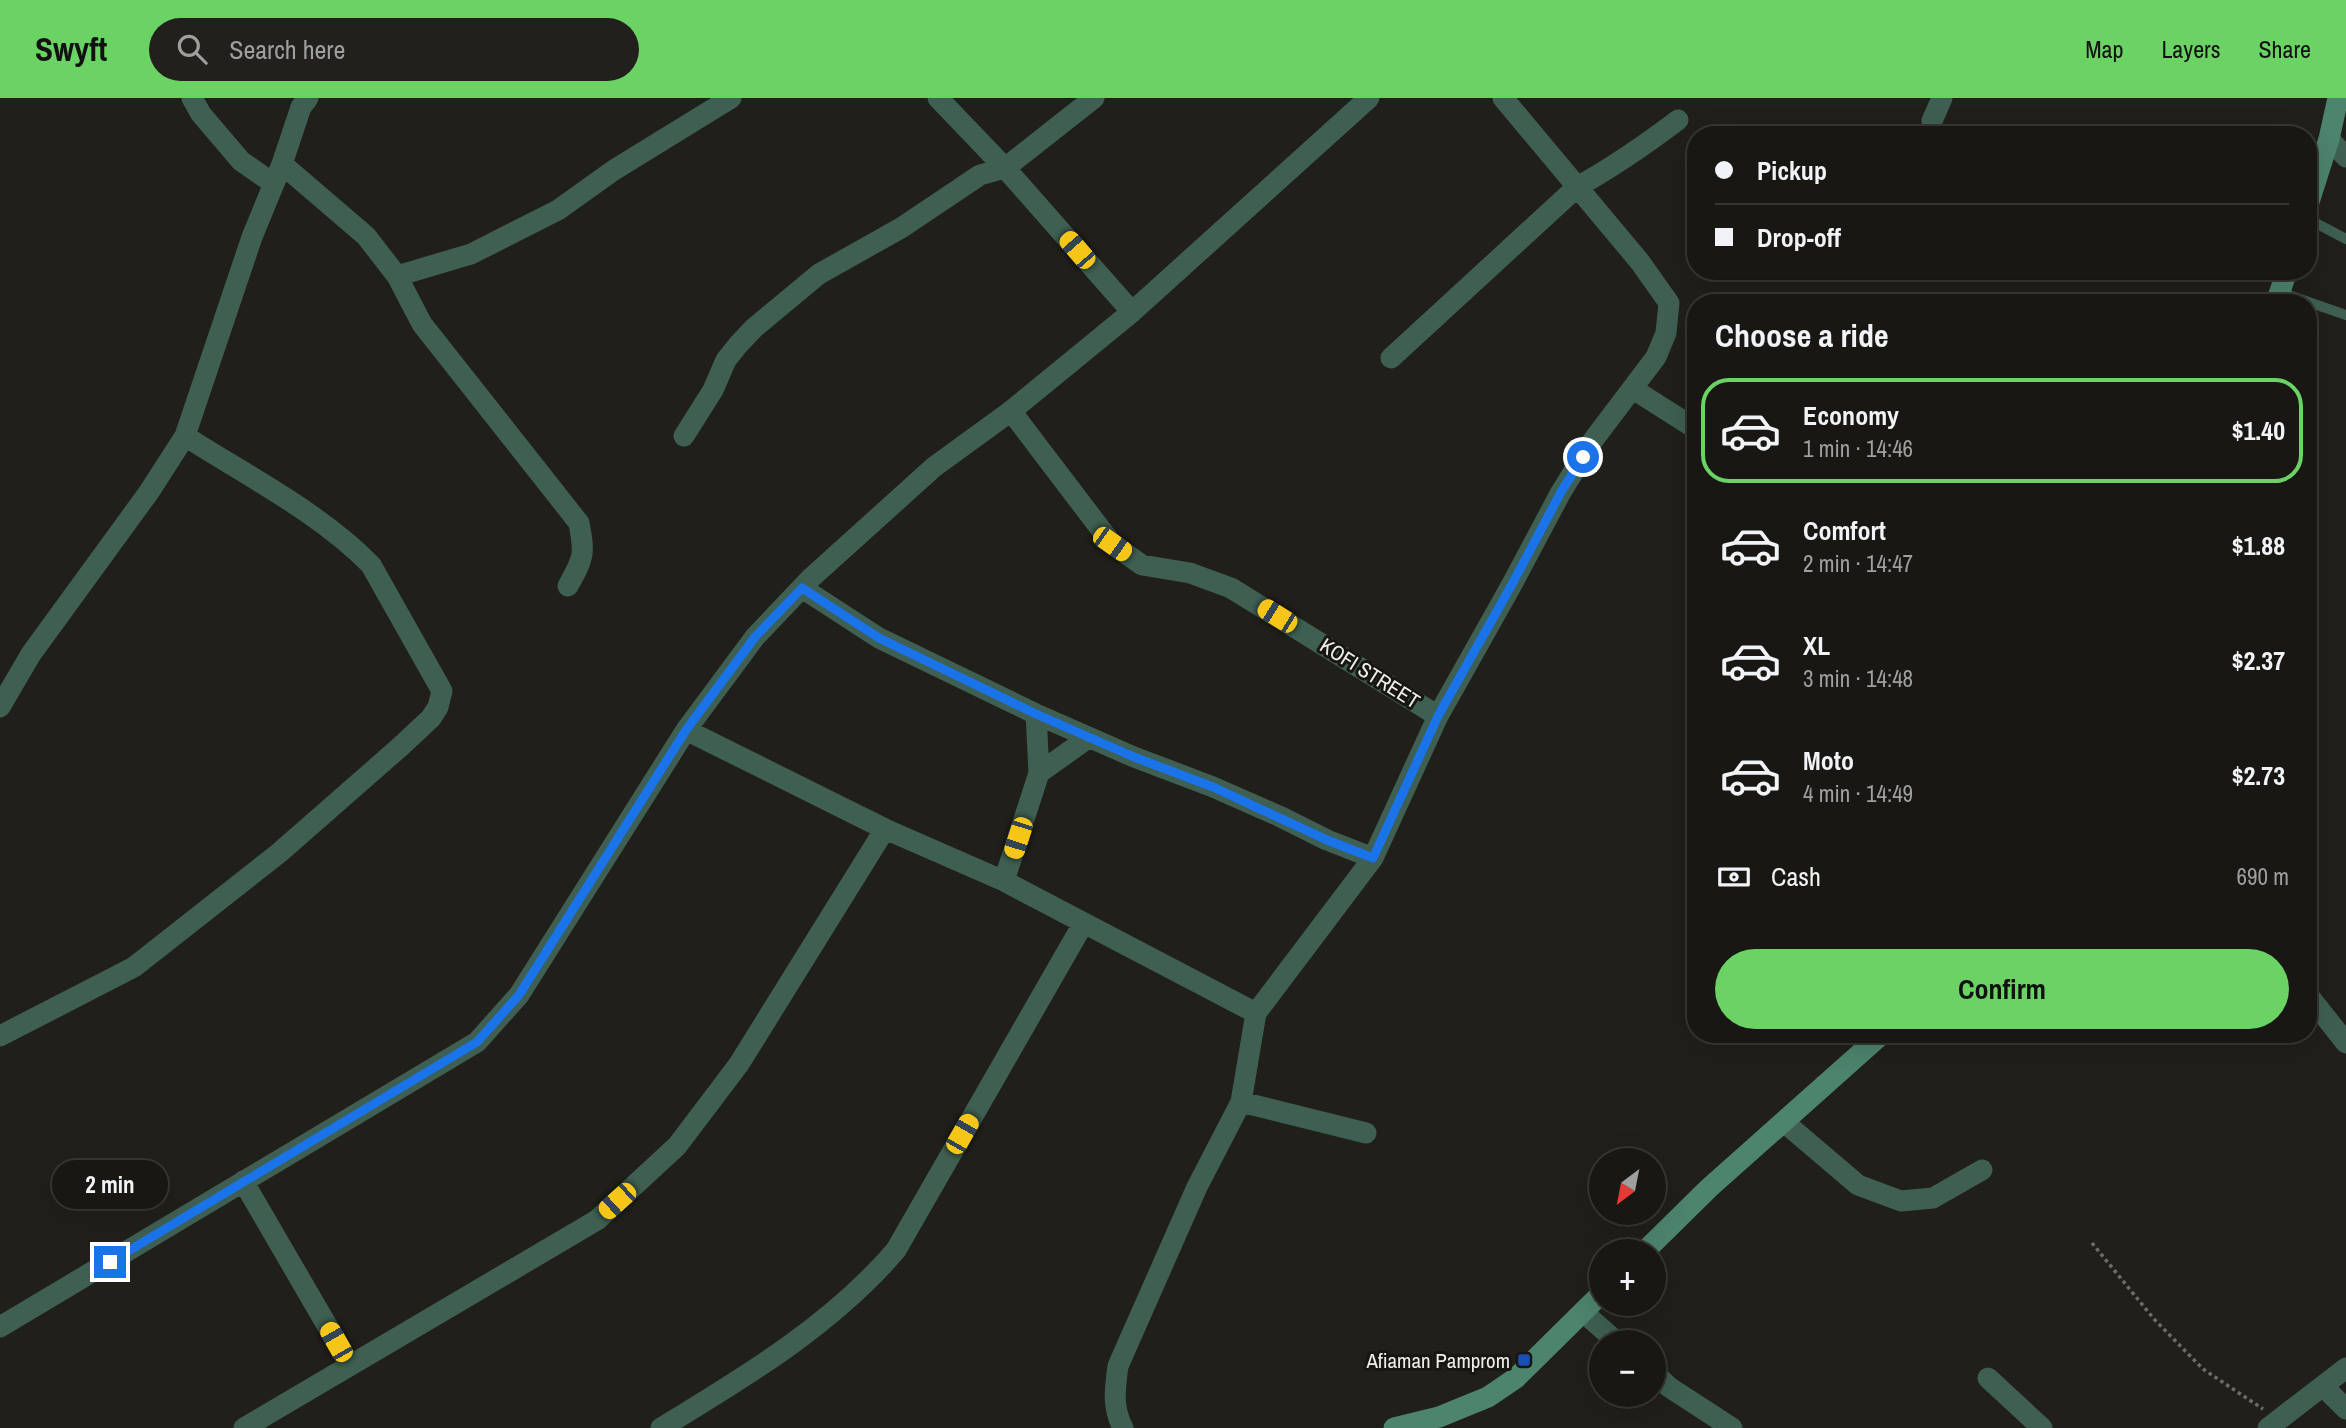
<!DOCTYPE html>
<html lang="en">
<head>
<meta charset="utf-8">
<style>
	body { margin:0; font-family:"Archivo Narrow",sans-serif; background:#22201c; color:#f1f3f6; height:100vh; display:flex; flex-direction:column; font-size:26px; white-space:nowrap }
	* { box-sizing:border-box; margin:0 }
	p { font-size:23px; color:#9f9fa0 }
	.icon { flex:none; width:38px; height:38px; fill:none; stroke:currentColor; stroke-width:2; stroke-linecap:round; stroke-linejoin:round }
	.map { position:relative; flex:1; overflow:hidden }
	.drawer { position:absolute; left:1687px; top:196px; width:630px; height:749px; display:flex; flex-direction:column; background:#191713; border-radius:28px; box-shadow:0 7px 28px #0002,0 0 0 2px #373633 }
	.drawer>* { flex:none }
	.hud { position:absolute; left:1687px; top:28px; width:630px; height:154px; border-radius:28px; box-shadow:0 7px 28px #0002,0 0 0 2px #373633; display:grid; align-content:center; height:154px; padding:0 28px; background:#191713 }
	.needle { width:46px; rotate:212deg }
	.fabs { position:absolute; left:1589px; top:1050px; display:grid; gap:14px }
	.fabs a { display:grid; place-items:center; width:77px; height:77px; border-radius:50%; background:#191713; box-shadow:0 7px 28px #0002,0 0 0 2px #373633; font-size:35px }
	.end { position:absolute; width:32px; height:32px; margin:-16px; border:9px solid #1a73e8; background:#fff; box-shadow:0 0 0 4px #fff }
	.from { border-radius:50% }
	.bubble { position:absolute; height:49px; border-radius:24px; background:#191713; box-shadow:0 7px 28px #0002,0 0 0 2px #373633; font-size:23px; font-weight:800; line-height:49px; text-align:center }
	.car { position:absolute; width:21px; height:42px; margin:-21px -10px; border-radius:9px; box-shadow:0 0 5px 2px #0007; background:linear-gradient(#f5c518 24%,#345 0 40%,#f5c518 0 76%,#345 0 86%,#f5c518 0) }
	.hud b { display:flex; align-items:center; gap:24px; height:66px; font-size:26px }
	.hud b+b { border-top:2px solid #373633 }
	.hud i { width:18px; height:18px; background:#f1f3f6 }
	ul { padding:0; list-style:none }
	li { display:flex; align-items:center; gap:21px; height:105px; margin:0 14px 10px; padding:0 14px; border:4px solid transparent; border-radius:28px }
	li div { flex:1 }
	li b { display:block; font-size:26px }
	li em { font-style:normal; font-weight:800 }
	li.selected { border-color:#6ad364 }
	li>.icon { width:63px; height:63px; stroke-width:1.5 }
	h2 { padding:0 28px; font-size:32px; line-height:84px }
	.pay { display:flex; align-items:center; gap:18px; height:77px; padding:0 28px; font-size:26px }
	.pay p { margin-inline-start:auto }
	.primary-button { display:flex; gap:14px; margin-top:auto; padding:14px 28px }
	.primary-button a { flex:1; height:80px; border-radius:42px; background:#6ad364; color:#111; font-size:28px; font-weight:800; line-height:80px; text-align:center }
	header { display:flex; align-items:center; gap:42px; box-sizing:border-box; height:98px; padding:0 35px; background:#6ad364; color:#111 }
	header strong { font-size:33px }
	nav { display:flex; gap:38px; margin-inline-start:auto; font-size:24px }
	.search { width:490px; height:63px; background:#22201c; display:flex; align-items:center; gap:18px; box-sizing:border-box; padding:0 24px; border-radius:38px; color:#9f9fa0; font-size:26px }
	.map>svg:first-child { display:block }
</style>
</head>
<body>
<header>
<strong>Swyft</strong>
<div class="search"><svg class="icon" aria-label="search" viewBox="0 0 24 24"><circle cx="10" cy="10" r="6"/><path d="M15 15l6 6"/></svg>Search here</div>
<nav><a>Map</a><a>Layers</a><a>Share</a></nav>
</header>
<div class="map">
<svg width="2346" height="1330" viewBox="0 0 2346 1330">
	<rect width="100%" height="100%" fill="#211f19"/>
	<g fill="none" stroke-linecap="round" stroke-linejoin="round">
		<path stroke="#6e6c67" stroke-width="3.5" stroke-dasharray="3.5 3.5" stroke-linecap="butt" d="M2092,1145L2154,1221L2203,1271L2263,1311"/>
		<path stroke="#3e5f52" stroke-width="10" d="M2308,121L2346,141
			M2280,194L2346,217"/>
		<path stroke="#3e5f52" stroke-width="21" d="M192,0L201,16L241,63L274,86
			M938,0L1005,70L1132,214
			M1932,23L1942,0
			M2329,41L2346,59
			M282,66L366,138L397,178L422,226L579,425C585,457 584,459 568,488
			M397,178L471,156L558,112L614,72L731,0
			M1391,260L1577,89C1613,69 1645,47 1678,22
			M1633,291L1696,331
			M1011,313L1112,446L1142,467L1190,475L1231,490L1438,618
			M684,338L713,292L726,262L738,247L754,230L819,176L901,130L980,77L1005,70L1094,0
			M802,490L879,540L1036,616L1134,659L1213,689L1279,718L1327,742L1373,760
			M0,609L31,556L149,394L185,338L252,139L282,66L301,9L308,0
			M1036,616L1039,675L1088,640
			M686,632L885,731L1004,783L1256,915
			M1004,783L1039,675
			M2308,897L2346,945
			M0,938L134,869L279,755L400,649L431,620L438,609L442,593L371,467C319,414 247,378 185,338
			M1241,1004L1366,1035
			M1784,1024L1858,1087L1901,1103L1933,1100L1982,1072
			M243,1083L350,1267
			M1583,1214L1617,1244
			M0,1229L477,944L519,897L686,632L755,539L811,480L934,369L1011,313L1132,214L1369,0
			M1654,1275L1669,1289L1732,1330
			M1988,1280L2042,1330
			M2324,1289L2346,1311
			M244,1330L597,1122L677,1048L739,966L885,731
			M661,1330C745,1279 832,1227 896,1152L1083,826
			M1123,1330C1112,1309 1115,1291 1118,1268L1197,1089L1241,1004L1256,915L1373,760L1438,618L1511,488L1561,394L1594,341L1656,259L1666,235L1669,205L1640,164L1503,0
			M2268,1330L2346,1270"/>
		<path stroke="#4d846e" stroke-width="21" d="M2308,107L2329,41L2338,0
			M2276,205L2287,173
			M1645,1153L1709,1090L1882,936
			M1394,1330L1439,1319L1488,1299L1516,1280L1601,1196"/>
	</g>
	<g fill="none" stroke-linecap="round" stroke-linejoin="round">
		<path stroke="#1a73e8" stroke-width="9" d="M110,1164L477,944L519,897L686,632L755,539L802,490L879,540L1036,616L1134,659L1213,689L1327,742L1373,760L1438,618L1511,488L1561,394L1583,359"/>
	</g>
	<rect fill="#1a4fb4" stroke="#181610" stroke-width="2.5" x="1517" y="1255" width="14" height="14" rx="3.5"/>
	<g text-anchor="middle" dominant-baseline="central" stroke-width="6" stroke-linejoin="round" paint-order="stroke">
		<g font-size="21" fill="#efeeea" stroke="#181610">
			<text transform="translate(1370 575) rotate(32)">KOFI STREET</text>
		</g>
		<g font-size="21" fill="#efeeea" stroke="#181610" text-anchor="end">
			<text x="1510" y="1262">Afiaman Pamprom</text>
		</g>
	</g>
</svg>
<div class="fabs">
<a><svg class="needle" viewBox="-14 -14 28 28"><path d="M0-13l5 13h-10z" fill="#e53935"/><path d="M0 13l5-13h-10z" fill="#9f9fa0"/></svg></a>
<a>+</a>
<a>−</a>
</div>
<i class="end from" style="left:1583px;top:359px"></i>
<i class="end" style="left:110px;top:1164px"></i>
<div class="bubble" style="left:52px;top:1062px;width:116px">2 min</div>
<i class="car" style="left:1077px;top:152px;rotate:319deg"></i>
<i class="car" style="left:1112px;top:446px;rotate:125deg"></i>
<i class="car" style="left:1277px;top:518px;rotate:302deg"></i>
<i class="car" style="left:1018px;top:740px;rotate:198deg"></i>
<i class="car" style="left:962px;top:1036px;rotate:30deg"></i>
<i class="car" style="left:617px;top:1103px;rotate:228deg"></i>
<i class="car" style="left:336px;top:1244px;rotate:330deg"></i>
<div class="hud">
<b><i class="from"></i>Pickup</b>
<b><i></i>Drop-off</b>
</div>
<section class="drawer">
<h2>Choose a ride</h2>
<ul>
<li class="selected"><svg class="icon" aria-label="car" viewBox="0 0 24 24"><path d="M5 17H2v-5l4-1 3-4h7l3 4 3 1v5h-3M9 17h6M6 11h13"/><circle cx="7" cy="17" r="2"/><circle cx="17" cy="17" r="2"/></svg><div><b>Economy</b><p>1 min · 14:46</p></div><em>$1.40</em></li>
<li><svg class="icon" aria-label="car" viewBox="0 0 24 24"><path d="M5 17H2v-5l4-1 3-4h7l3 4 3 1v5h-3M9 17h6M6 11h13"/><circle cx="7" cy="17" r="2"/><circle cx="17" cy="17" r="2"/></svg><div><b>Comfort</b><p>2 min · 14:47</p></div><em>$1.88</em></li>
<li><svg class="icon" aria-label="car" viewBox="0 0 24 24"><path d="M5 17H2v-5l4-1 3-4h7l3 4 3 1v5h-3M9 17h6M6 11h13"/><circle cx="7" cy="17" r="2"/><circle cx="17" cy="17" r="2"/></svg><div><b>XL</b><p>3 min · 14:48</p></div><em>$2.37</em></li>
<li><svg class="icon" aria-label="car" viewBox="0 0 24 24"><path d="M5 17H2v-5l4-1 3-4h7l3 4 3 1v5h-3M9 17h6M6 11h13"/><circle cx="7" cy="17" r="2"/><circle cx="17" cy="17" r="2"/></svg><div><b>Moto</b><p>4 min · 14:49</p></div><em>$2.73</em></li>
</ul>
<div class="pay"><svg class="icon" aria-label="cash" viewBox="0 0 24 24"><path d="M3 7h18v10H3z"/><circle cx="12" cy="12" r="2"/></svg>Cash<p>690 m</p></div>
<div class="primary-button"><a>Confirm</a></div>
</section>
</div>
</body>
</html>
